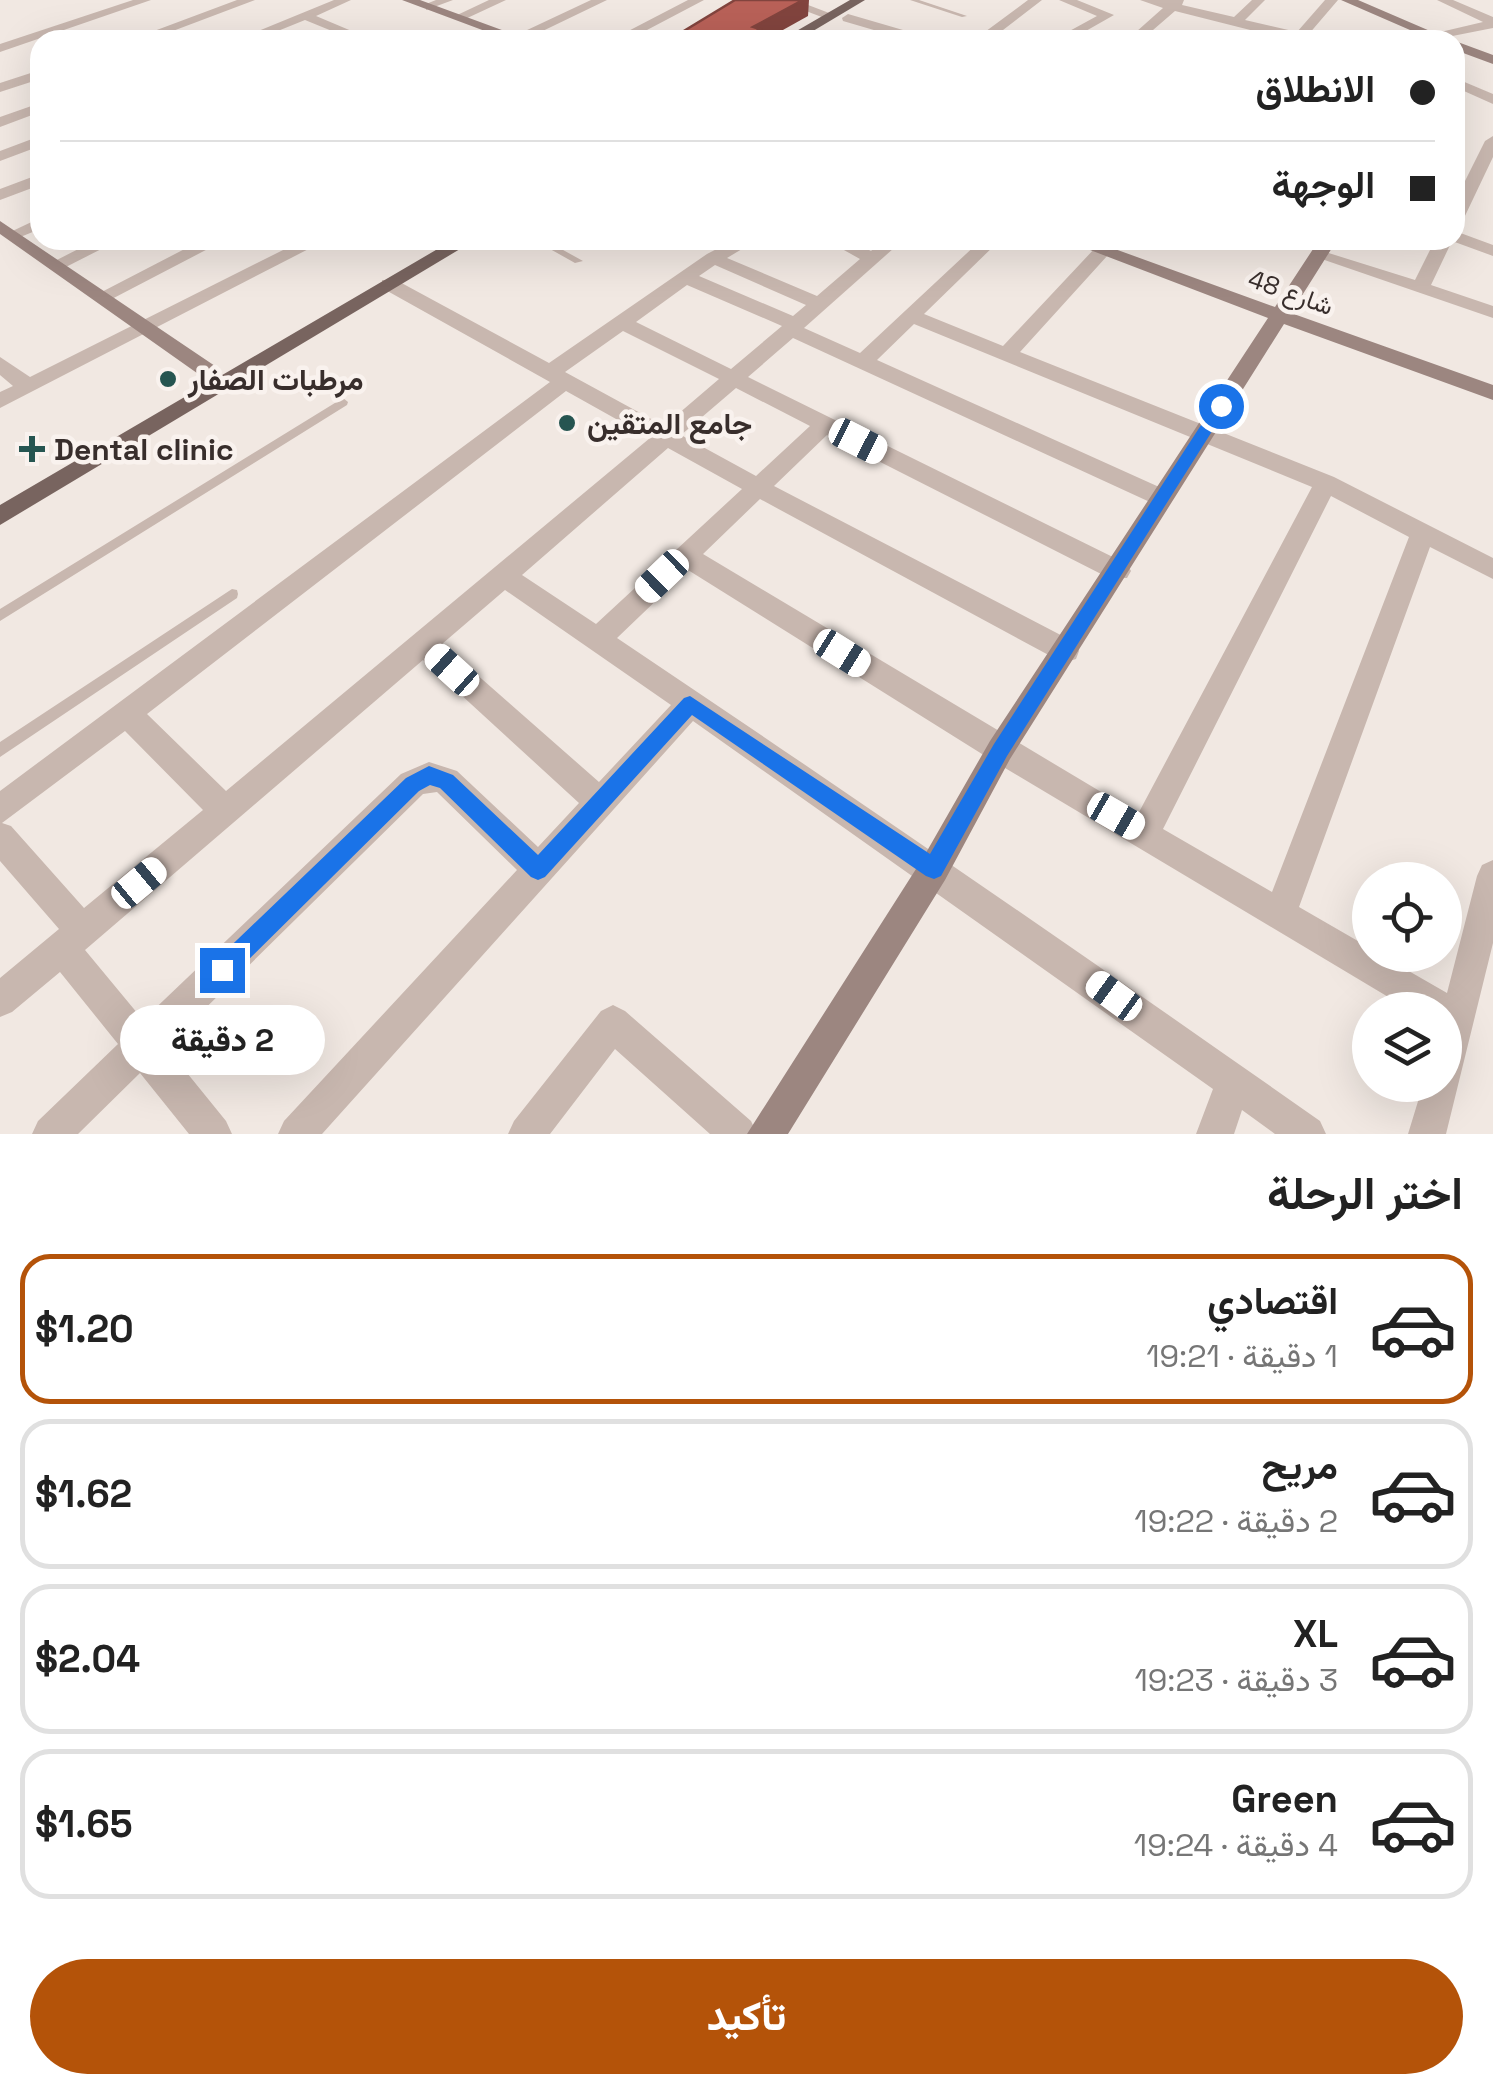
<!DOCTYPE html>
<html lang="ar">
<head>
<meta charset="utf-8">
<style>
	body { margin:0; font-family:"Space Grotesk",Vazirmatn,sans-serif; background:#f2f2f2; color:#222; direction:rtl; height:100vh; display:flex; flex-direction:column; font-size:38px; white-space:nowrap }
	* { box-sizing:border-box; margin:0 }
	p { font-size:32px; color:#767676 }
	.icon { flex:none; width:55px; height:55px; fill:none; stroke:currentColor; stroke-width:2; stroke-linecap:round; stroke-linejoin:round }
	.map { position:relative; height:1134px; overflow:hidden; direction:ltr }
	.panel { display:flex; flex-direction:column; background:#fff; flex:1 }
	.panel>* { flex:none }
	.banner { position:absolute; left:30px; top:30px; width:1435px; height:220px; border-radius:30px; box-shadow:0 10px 40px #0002; direction:rtl; display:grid; align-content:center; height:220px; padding:0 30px; background:#fff }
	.controls { position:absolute; left:1352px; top:862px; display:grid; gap:20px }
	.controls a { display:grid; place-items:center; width:110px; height:110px; border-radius:50%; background:#fff; box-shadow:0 10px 40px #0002; font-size:50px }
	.end { position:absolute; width:45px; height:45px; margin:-22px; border:12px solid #1a73e8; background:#fff; box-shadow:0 0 0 5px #fff }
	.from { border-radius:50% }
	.bubble { position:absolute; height:70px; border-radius:35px; background:#fff; box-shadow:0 10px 40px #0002; font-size:32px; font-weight:800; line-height:70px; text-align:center; direction:rtl }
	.car { position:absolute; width:30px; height:60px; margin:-30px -15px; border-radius:12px; box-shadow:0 0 8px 2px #0007; background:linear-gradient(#fff 24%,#345 0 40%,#fff 0 76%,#345 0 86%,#fff 0) }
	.banner b { display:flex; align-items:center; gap:35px; height:95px; font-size:38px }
	.banner b+b { border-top:2px solid #e0e0e0 }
	.banner i { width:25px; height:25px; background:#222 }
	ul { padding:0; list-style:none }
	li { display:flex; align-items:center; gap:30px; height:150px; margin:0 20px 15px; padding:0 10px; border:5px solid #e0e0e0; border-radius:30px }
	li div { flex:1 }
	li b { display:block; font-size:38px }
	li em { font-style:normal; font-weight:800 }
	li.current { border-color:#b45309 }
	li>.icon { width:90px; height:90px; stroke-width:1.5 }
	h2 { padding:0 30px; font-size:45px; line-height:120px }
	.primary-button { display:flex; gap:20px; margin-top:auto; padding:20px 30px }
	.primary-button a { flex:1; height:115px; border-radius:60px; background:#b45309; color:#fff; font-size:40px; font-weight:800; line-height:115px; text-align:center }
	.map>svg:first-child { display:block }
</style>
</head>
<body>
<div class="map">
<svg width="1493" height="1134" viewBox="0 0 1493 1134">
	<rect width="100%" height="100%" fill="#f1e8e2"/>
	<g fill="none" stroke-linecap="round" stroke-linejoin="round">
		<path fill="#c8b7af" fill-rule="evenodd" d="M910,0H919L967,16L962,17Z
			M534,240H545L583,261L575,263Z
			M343,398L348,402L347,405L0,621V609Z
			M232,589L237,590L238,594L237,598L0,757V742Z"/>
		<path fill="#c8b7af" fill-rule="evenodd" d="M133,0H151L0,52V44Z
			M237,0H255L149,40H130Z
			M334,0H351L316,16L373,40H354L305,20L258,39L246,36Z
			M436,0H453L426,10V4Z
			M489,0H506L463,20L453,17Z
			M591,0H607L524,40H506Z
			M688,0H704L628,40H611Z
			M777,0H795L837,16L827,19Z
			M1028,0H1042L990,40H974Z
			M1059,0H1077L1114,15L1070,40H1053L1097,16Z
			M1140,0H1184L1182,5L1234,17L1252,0H1265L1245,20L1297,32L1325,0H1338L1308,35L1319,40H1290L1175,11L1153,30L1183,40L1146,37L1127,40L1163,8Z
			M1437,0H1453L1493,17V28L1432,40V34L1483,22Z
			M848,14L927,37L929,40H908L843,21L842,18Z
			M40,70V79L0,92V83Z
			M1455,78L1493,94V104L1455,87Z
			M40,103V112L0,127V117Z
			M40,136V146L0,161V151Z
			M1493,136V157L1464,218L1455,223V201L1485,141Z
			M40,174V185L0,200V189Z
			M40,218V229L13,240L4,235Z
			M1455,231L1493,245V256L1452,241L1431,285L1493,306V318L1310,255L1319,250L1415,280L1435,240H1455Z
			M96,240H119L62,269H50L47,265Z
			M202,240H225L108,301L101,303L92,297Z
			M303,240H326L0,408V392L13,386L0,375V357L30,377Z
			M734,240H757L727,258L817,296L860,259L826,240H849L871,251L883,240H903L804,328L860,353L981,240H1000L924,314L1003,346L1096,247H1108V255L1020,352L1334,477L1493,558V579L1430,547L1299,907L1370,948V955H1381L1447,993L1477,876L1482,865L1493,860V943L1446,1134H1408L1423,1085H1445V1010H1410L990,759L688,570L617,638C853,796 1088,958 1320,1121L1326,1134H1275L1242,1110L1234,1134H1196L1213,1089L693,721L322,1134H278L284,1121L517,870L437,792L423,794L166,1047L226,1121L232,1134H189L140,1073L78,1134H32L38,1121L118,1044L60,972L12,1012L0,1017V978L59,929L0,861V791L550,382L382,288V280H396L549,363L707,254ZM715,265L806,305L793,316L699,276ZM687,285L782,326L731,369L636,322ZM914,324L1312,487L1138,814L703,554L760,499L1056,659L1066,662L1076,659L1079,651L1076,643L774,486L827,435L1109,578H1127L1131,571L1127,564L748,377L793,338L1152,503H1168L1172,497L1168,491L877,360ZM623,331L719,379L664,426L565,372ZM736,388L810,426L756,476L681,435ZM566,391L650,438L226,791L147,714ZM668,448L742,489L596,624L522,575ZM1331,496L1409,537L1272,892L1163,829ZM505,590L671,705L599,782L442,644ZM423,660L579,803L538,847L457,771L429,762L401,774L143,1020L85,950ZM125,731L203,810L84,908L11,826L2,823Z
			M613,1005L625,1011L751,1121L757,1134H710L615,1049L550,1134H508L514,1121L601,1011Z"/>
		<path fill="#9c8680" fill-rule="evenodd" d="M402,0H420L529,40H509Z
			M1341,0H1358L1451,40H1433Z
			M1455,41L1493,55V64L1455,50Z
			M0,221L218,368L221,373L218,378H204L0,234Z
			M1064,240H1090L1275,307L1319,240H1337L1291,313L1493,385V400L1284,324L1010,759L945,880L788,1134H747L923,858L990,741L1268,318Z"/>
		<path fill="#78645f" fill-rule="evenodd" d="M850,0H865L798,40H781Z
			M453,240H475L0,525V505Z"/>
	</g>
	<path fill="#82443e" d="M803,0H809L808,16L765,40H740L753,27Z"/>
	<path fill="#b96158" stroke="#82443e" stroke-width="2.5" d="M735,0H803L753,27L760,29L740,40H669Z"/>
	<path fill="#1a73e8" d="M1216,402L1228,406L1007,756L941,876L934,879L926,876L692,715L545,877L538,880L531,877L440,788L430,785L419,791L230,978L222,981L214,978L211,970L214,962L406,778L429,766L453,775L538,855L684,698L690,696L930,854L994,744Z"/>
	<g fill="#265551" stroke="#f9f2ee" stroke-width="4">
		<circle cx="168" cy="379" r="10"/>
		<circle cx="567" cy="423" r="10"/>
		<path d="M27 434h10v10h10v10h-10v10h-10v-10h-10v-10h10z"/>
	</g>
	<g text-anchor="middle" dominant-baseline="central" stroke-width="9" stroke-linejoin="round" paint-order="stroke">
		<g font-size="25" fill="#382e2c" stroke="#f9f2ee">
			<text transform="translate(1291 292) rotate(20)">شارع 48</text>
		</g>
		<g font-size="30" font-weight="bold" fill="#382e2c" stroke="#f9f2ee" text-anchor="start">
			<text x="188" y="379">مرطبات الصفار</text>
			<text x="587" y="423">جامع المتقين</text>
			<text x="54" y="449">Dental clinic</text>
		</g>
	</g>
</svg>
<div class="controls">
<a><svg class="icon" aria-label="locate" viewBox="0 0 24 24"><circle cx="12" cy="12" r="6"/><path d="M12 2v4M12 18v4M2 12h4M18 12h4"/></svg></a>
<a><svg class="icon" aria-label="layers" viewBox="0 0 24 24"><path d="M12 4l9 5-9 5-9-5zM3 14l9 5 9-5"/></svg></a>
</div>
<i class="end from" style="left:1221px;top:406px"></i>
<i class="end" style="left:222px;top:970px"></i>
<div class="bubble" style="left:120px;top:1005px;width:205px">2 دقيقة</div>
<i class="car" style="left:858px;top:441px;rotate:117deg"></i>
<i class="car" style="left:662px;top:576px;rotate:226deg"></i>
<i class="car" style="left:842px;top:653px;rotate:122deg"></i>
<i class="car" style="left:452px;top:670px;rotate:312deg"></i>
<i class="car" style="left:1116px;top:816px;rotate:120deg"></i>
<i class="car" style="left:139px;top:883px;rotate:50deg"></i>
<i class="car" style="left:1114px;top:996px;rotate:306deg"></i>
<div class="banner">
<b><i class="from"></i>الانطلاق</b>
<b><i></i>الوجهة</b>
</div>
</div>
<section class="panel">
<h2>اختر الرحلة</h2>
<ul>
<li class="current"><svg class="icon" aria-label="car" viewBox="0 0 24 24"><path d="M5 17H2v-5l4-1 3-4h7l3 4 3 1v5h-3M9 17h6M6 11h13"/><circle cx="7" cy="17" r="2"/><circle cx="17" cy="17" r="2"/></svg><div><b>اقتصادي</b><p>1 دقيقة · 19:21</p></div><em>$1.20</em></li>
<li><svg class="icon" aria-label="car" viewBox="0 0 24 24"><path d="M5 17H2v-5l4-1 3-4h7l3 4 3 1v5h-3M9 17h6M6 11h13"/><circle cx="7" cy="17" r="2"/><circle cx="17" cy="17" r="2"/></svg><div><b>مريح</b><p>2 دقيقة · 19:22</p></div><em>$1.62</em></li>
<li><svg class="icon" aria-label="car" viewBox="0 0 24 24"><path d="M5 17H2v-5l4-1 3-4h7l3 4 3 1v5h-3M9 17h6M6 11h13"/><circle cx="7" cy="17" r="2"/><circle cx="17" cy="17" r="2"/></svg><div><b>XL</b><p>3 دقيقة · 19:23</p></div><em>$2.04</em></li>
<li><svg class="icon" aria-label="car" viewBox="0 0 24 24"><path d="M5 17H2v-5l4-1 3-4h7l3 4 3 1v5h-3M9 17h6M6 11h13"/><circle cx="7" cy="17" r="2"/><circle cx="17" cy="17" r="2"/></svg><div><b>Green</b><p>4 دقيقة · 19:24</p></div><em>$1.65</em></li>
</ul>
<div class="primary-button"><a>تأكيد</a></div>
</section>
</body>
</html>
